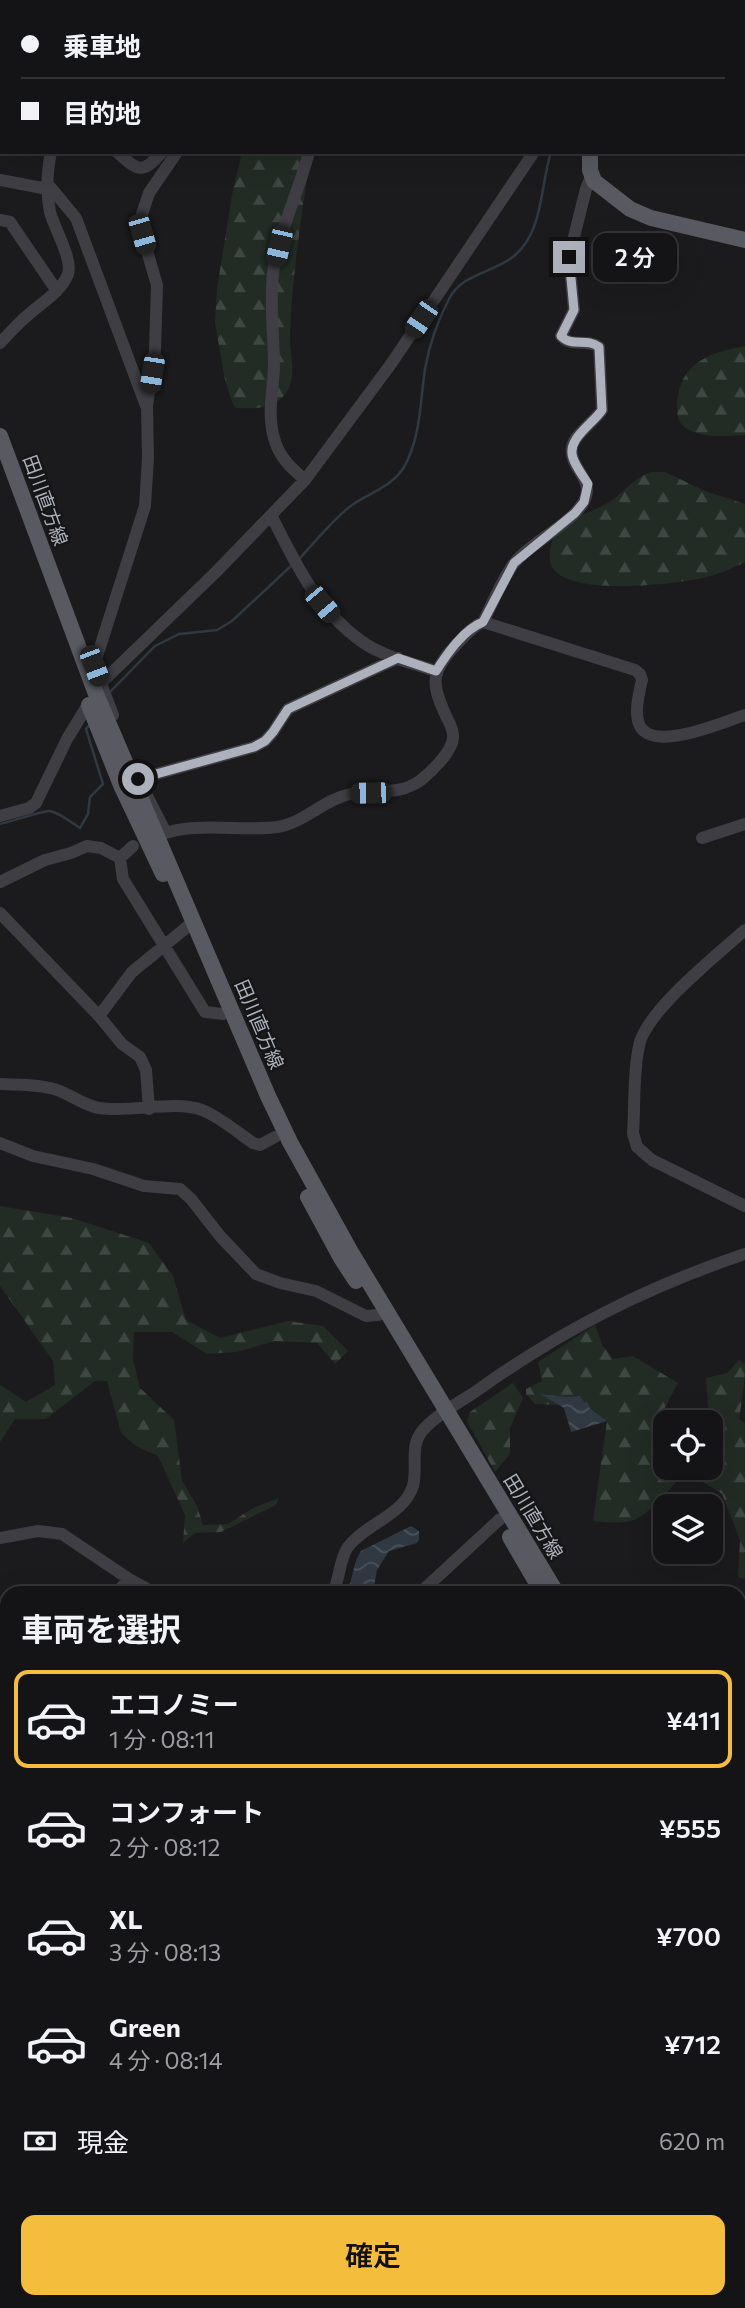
<!DOCTYPE html>
<html lang="ja">
<head>
<meta charset="utf-8">
<style>
	body { margin:0; font-family:Commissioner,"Noto Sans JP",sans-serif; background:#1d1d1f; color:#f1f3f6; height:100vh; display:flex; flex-direction:column; font-size:26px; white-space:nowrap }
	* { box-sizing:border-box; margin:0 }
	p { font-size:23px; color:#9d9ea1 }
	.icon { flex:none; width:38px; height:38px; fill:none; stroke:currentColor; stroke-width:2; stroke-linecap:round; stroke-linejoin:round }
	.map { position:relative; flex:1; overflow:hidden }
	.side { position:absolute; left:0px; top:1586px; width:746px; height:723px; display:flex; flex-direction:column; background:#141416; border-radius:21px 21px 0 0; box-shadow:0 7px 28px #0002,0 0 0 2px #333335 }
	.side>* { flex:none }
	.hud { position:absolute; left:0px; top:0px; width:746px; height:154px; box-shadow:0 7px 28px #0002,0 0 0 2px #333335; display:grid; align-content:center; height:154px; padding:0 21px; background:#141416 }
	.buttons { position:absolute; left:653px; top:1410px; display:grid; gap:14px }
	.buttons a { display:grid; place-items:center; width:70px; height:70px; border-radius:14px; background:#141416; box-shadow:0 7px 28px #0002,0 0 0 2px #333335; font-size:35px }
	.end { position:absolute; width:32px; height:32px; margin:-16px; border:9px solid #adb1bc; background:#111; box-shadow:0 0 0 4px #111 }
	.from { border-radius:50% }
	.bubble { position:absolute; height:49px; border-radius:14px; background:#141416; box-shadow:0 7px 28px #0002,0 0 0 2px #333335; font-size:23px; font-weight:600; line-height:49px; text-align:center }
	.car { position:absolute; width:21px; height:42px; margin:-21px -10px; border-radius:9px; box-shadow:0 0 5px 2px #0007; background:linear-gradient(#222 24%,#8ab4d8 0 40%,#222 0 76%,#8ab4d8 0 86%,#222 0) }
	.hud b { display:flex; align-items:center; gap:24px; height:66px; font-size:26px }
	.hud b+b { border-top:2px solid #333335 }
	.hud i { width:18px; height:18px; background:#f1f3f6 }
	ul { padding:0; list-style:none }
	li { display:flex; align-items:center; gap:21px; height:98px; margin:0 14px 10px; padding:0 7px; border:4px solid transparent; border-radius:14px }
	li div { flex:1 }
	li b { display:block; font-size:26px }
	li em { font-style:normal; font-weight:600 }
	li.active { border-color:#f4be3c }
	li>.icon { width:63px; height:63px; stroke-width:1.5 }
	h2 { padding:0 21px; font-size:32px; line-height:84px }
	.pay { display:flex; align-items:center; gap:18px; height:77px; padding:0 21px; font-size:26px }
	.pay p { margin-inline-start:auto }
	.cta { display:flex; gap:14px; margin-top:auto; padding:14px 21px }
	.cta a { flex:1; height:80px; border-radius:14px; background:#f4be3c; color:#111; font-size:28px; font-weight:600; line-height:80px; text-align:center }
	.map>svg:first-child { display:block }
</style>
</head>
<body>
<div class="map">
<svg width="745" height="2308" viewBox="0 0 745 2308">
	<defs>
		<pattern id="forest-firs" width="22" height="20" patternUnits="userSpaceOnUse" patternTransform="scale(1.75)"><rect width="22" height="20" fill="#222b24"/><path d="M5 1l3.5 6h-7zM16 11l3.5 6h-7z" fill="#3f4742"/></pattern>
		<pattern id="water-waves" width="16" height="10" patternUnits="userSpaceOnUse" patternTransform="scale(1.75)"><rect width="16" height="10" fill="#303942"/><path d="M0 5q4-4 8 0t8 0" fill="none" stroke="#4b535b"/></pattern>
	</defs>
	<rect width="100%" height="100%" fill="#1b1b1d"/>
	<path fill="url(#forest-firs)" d="M242,152H311C302,213 292,274 290,335C289,354 298,377 286,393C274,409 254,409 236,408L233,404L225,380L215,323L217,289L232,195Z
		M745,346V435C726,436 703,439 686,428C677,422 677,414 677,404C680,362 709,353 745,346Z
		M651,472H665L705,491L745,504V562C734,567 722,573 711,576C683,584 556,600 550,561C549,548 551,537 562,528C573,517 591,512 604,505C622,496 632,478 651,472Z
		M0,1206L72,1218L149,1243L173,1276L186,1320L220,1338L288,1321L323,1326L348,1351L335,1364L317,1343L275,1341L237,1352L207,1354L172,1332H134L133,1359L140,1388L174,1420L182,1480L197,1506L203,1525L228,1524L253,1508L279,1498L276,1505L221,1532L195,1533L183,1543L185,1515L158,1456L136,1446L121,1433L107,1381H95L46,1419H15L0,1442V1385L26,1402L55,1385L53,1361L0,1286Z
		M595,1325L602,1344L613,1359L633,1356L678,1383L654,1428L658,1434L665,1433V1468H710V1423H709L706,1378L727,1373L739,1360L745,1364C745,1383 742,1400 739,1419L745,1423V1579L738,1577L740,1540L722,1494L686,1471C674,1484 653,1510 638,1518C626,1525 606,1522 593,1521L607,1421L588,1407L580,1396L567,1397L542,1394L559,1405L535,1404L526,1394V1389L542,1381L538,1362Z
		M513,1383L523,1398L510,1428V1454L495,1472L467,1421L470,1412Z
		M0,2188L7,2190V2287L0,2291Z"/>
	<path fill="url(#water-waves)" d="M540,1394L567,1397L580,1396L588,1407L607,1421L571,1432L564,1408Z
		M411,1526L419,1531V1540L417,1543L389,1551L377,1570L373,1592H347C353,1579 353,1562 361,1551Z"/>
	<g fill="none" stroke-linecap="round" stroke-linejoin="round">
		<path stroke="#303942" stroke-width="2.5" d="M300,558C317,540 333,519 352,505C369,493 393,486 404,467C421,437 420,402 425,369C429,347 438,320 449,299C462,273 494,273 514,256C544,231 540,186 551,152
			M109,693L155,646L179,634L217,630L232,621L292,565
			M0,824C9,822 45,810 50,811C60,813 72,823 80,828L88,814L90,797L103,784L86,729L91,723
			M738,2020L745,2018"/>
		<path stroke="#303942" stroke-width="16" d="M0,2062L7,2061
			M415,2301L419,2308"/>
		<path stroke="#3e3e44" stroke-width="12" d="M22,0L23,2
			M577,0L583,2
			M425,2L427,0
			M0,43H2
			M0,113L2,114
			M117,152C138,171 142,175 162,152
			M0,180L47,189
			M47,183L76,218L146,406
			M0,220L10,222L57,291
			M0,343C9,334 17,324 27,316C40,304 62,291 68,274C73,259 54,228 50,212C46,192 47,172 51,152
			M305,480C290,467 279,457 274,438C267,414 273,392 274,368C274,336 269,298 274,266C281,226 299,191 309,152
			M271,515C295,562 316,609 361,641C382,656 411,663 436,671
			M483,622L635,670L640,674L642,680C639,693 633,716 641,728C658,751 723,722 745,715
			M101,683L216,572L305,480L391,364L534,152
			M113,715L94,666L145,506L148,458L147,406L155,350L157,285L142,234V214L149,193L177,152
			M138,779L254,747L265,741L273,732L288,709L398,658
			M142,786L166,833
			M0,816L29,808L36,803L67,739L89,703
			M160,835C194,821 242,832 277,827C304,823 323,800 350,794C375,788 398,797 421,780C432,771 452,752 453,738C454,731 450,724 447,718C432,686 429,673 455,646C463,637 472,627 483,622C492,605 504,574 516,561C533,541 573,523 584,501C596,479 568,468 572,447C574,435 595,421 602,410L599,347C587,338 571,348 561,336L574,310L569,257L586,189L592,174
			M702,838L745,824
			M120,858L123,879L205,1012L223,1014
			M0,882L45,860L71,853L87,846L101,848L120,858L133,846
			M0,913L99,1016L122,1044L140,1057L146,1070L149,1109
			M745,930C718,954 645,1012 639,1046C633,1072 635,1106 633,1133L637,1147L652,1160L745,1206
			M99,1016L132,972L187,927
			M0,1084C18,1085 37,1084 54,1089C71,1094 82,1105 99,1108C131,1113 174,1100 202,1110C220,1117 237,1132 253,1143L260,1145L275,1137
			M0,1143L33,1156L93,1169L144,1186L180,1189L191,1199L220,1236L256,1274L280,1283L316,1291L366,1316L378,1315
			M0,1538L38,1531L62,1534L129,1579L153,1592
			M117,1592L129,1579
			M333,1592C340,1579 339,1559 348,1547C365,1524 404,1515 413,1486C418,1466 409,1446 423,1430C435,1416 459,1402 475,1392C560,1331 646,1287 745,1254
			M421,1592L500,1519
			M738,1633L745,1636
			M0,1655L7,1656
			M0,1685L7,1687
			M0,1711H4
			M738,1711L745,1709
			M0,1759L7,1762
			M0,1862L7,1863
			M738,1865L745,1863
			M0,1966L7,1967
			M738,2029L745,2027
			M0,2103L7,2102
			M738,2185L745,2180
			M91,2301L96,2308
			M351,2301L355,2308
			M470,2301L472,2308
			M616,2301L617,2308"/>
		<path stroke="#585961" stroke-width="16" d="M632,2V0
			M590,152V170L594,181L630,209L651,218L745,240
			M0,436L96,694L268,1096L290,1142L352,1254L556,1592
			M89,705L121,785L163,874
			M308,1197L341,1258L356,1281
			M510,1537L542,1592
			M0,2029L7,2028
			M738,2093L745,2147
			M738,2194L745,2247
			M699,2301L711,2308"/>
	</g>
	<g fill="none" stroke-linecap="round" stroke-linejoin="round">
		<path stroke="#adb1bc" stroke-width="9" d="M138,779L254,747L265,741L273,732L288,709L398,658L436,671C447,654 463,630 483,622L514,563L575,513L584,502L588,484C583,476 576,467 573,458C566,439 593,424 602,410L599,347C587,337 572,348 561,336L574,310L569,257"/>
	</g>
	<g text-anchor="middle" dominant-baseline="central" stroke-width="5" stroke-linejoin="round" paint-order="stroke">
		<g font-size="19" fill="#adb1bc" stroke="#161618">
			<text transform="translate(46 500) rotate(70)">田川直方線</text>
			<text transform="translate(260 1024) rotate(67)">田川直方線</text>
			<text transform="translate(534 1516) rotate(59)">田川直方線</text>
		</g>
	</g>
</svg>
<div class="buttons">
<a><svg class="icon" aria-label="locate" viewBox="0 0 24 24"><circle cx="12" cy="12" r="6"/><path d="M12 2v4M12 18v4M2 12h4M18 12h4"/></svg></a>
<a><svg class="icon" aria-label="layers" viewBox="0 0 24 24"><path d="M12 4l9 5-9 5-9-5zM3 14l9 5 9-5"/></svg></a>
</div>
<i class="end from" style="left:138px;top:779px"></i>
<i class="end" style="left:569px;top:257px"></i>
<div class="bubble" style="left:593px;top:233px;width:84px">2 分</div>
<i class="car" style="left:142px;top:234px;rotate:164deg"></i>
<i class="car" style="left:279px;top:246px;rotate:193deg"></i>
<i class="car" style="left:421px;top:319px;rotate:214deg"></i>
<i class="car" style="left:152px;top:373px;rotate:189deg"></i>
<i class="car" style="left:322px;top:604px;rotate:140deg"></i>
<i class="car" style="left:94px;top:666px;rotate:159deg"></i>
<i class="car" style="left:370px;top:793px;rotate:269deg"></i>
<div class="hud">
<b><i class="from"></i>乗車地</b>
<b><i></i>目的地</b>
</div>
<section class="side">
<h2>車両を選択</h2>
<ul>
<li class="active"><svg class="icon" aria-label="car" viewBox="0 0 24 24"><path d="M5 17H2v-5l4-1 3-4h7l3 4 3 1v5h-3M9 17h6M6 11h13"/><circle cx="7" cy="17" r="2"/><circle cx="17" cy="17" r="2"/></svg><div><b>エコノミー</b><p>1 分 · 08:11</p></div><em>¥411</em></li>
<li><svg class="icon" aria-label="car" viewBox="0 0 24 24"><path d="M5 17H2v-5l4-1 3-4h7l3 4 3 1v5h-3M9 17h6M6 11h13"/><circle cx="7" cy="17" r="2"/><circle cx="17" cy="17" r="2"/></svg><div><b>コンフォート</b><p>2 分 · 08:12</p></div><em>¥555</em></li>
<li><svg class="icon" aria-label="car" viewBox="0 0 24 24"><path d="M5 17H2v-5l4-1 3-4h7l3 4 3 1v5h-3M9 17h6M6 11h13"/><circle cx="7" cy="17" r="2"/><circle cx="17" cy="17" r="2"/></svg><div><b>XL</b><p>3 分 · 08:13</p></div><em>¥700</em></li>
<li><svg class="icon" aria-label="car" viewBox="0 0 24 24"><path d="M5 17H2v-5l4-1 3-4h7l3 4 3 1v5h-3M9 17h6M6 11h13"/><circle cx="7" cy="17" r="2"/><circle cx="17" cy="17" r="2"/></svg><div><b>Green</b><p>4 分 · 08:14</p></div><em>¥712</em></li>
</ul>
<div class="pay"><svg class="icon" aria-label="cash" viewBox="0 0 24 24"><path d="M3 7h18v10H3z"/><circle cx="12" cy="12" r="2"/></svg>現金<p>620 m</p></div>
<div class="cta"><a>確定</a></div>
</section>
</div>
</body>
</html>
